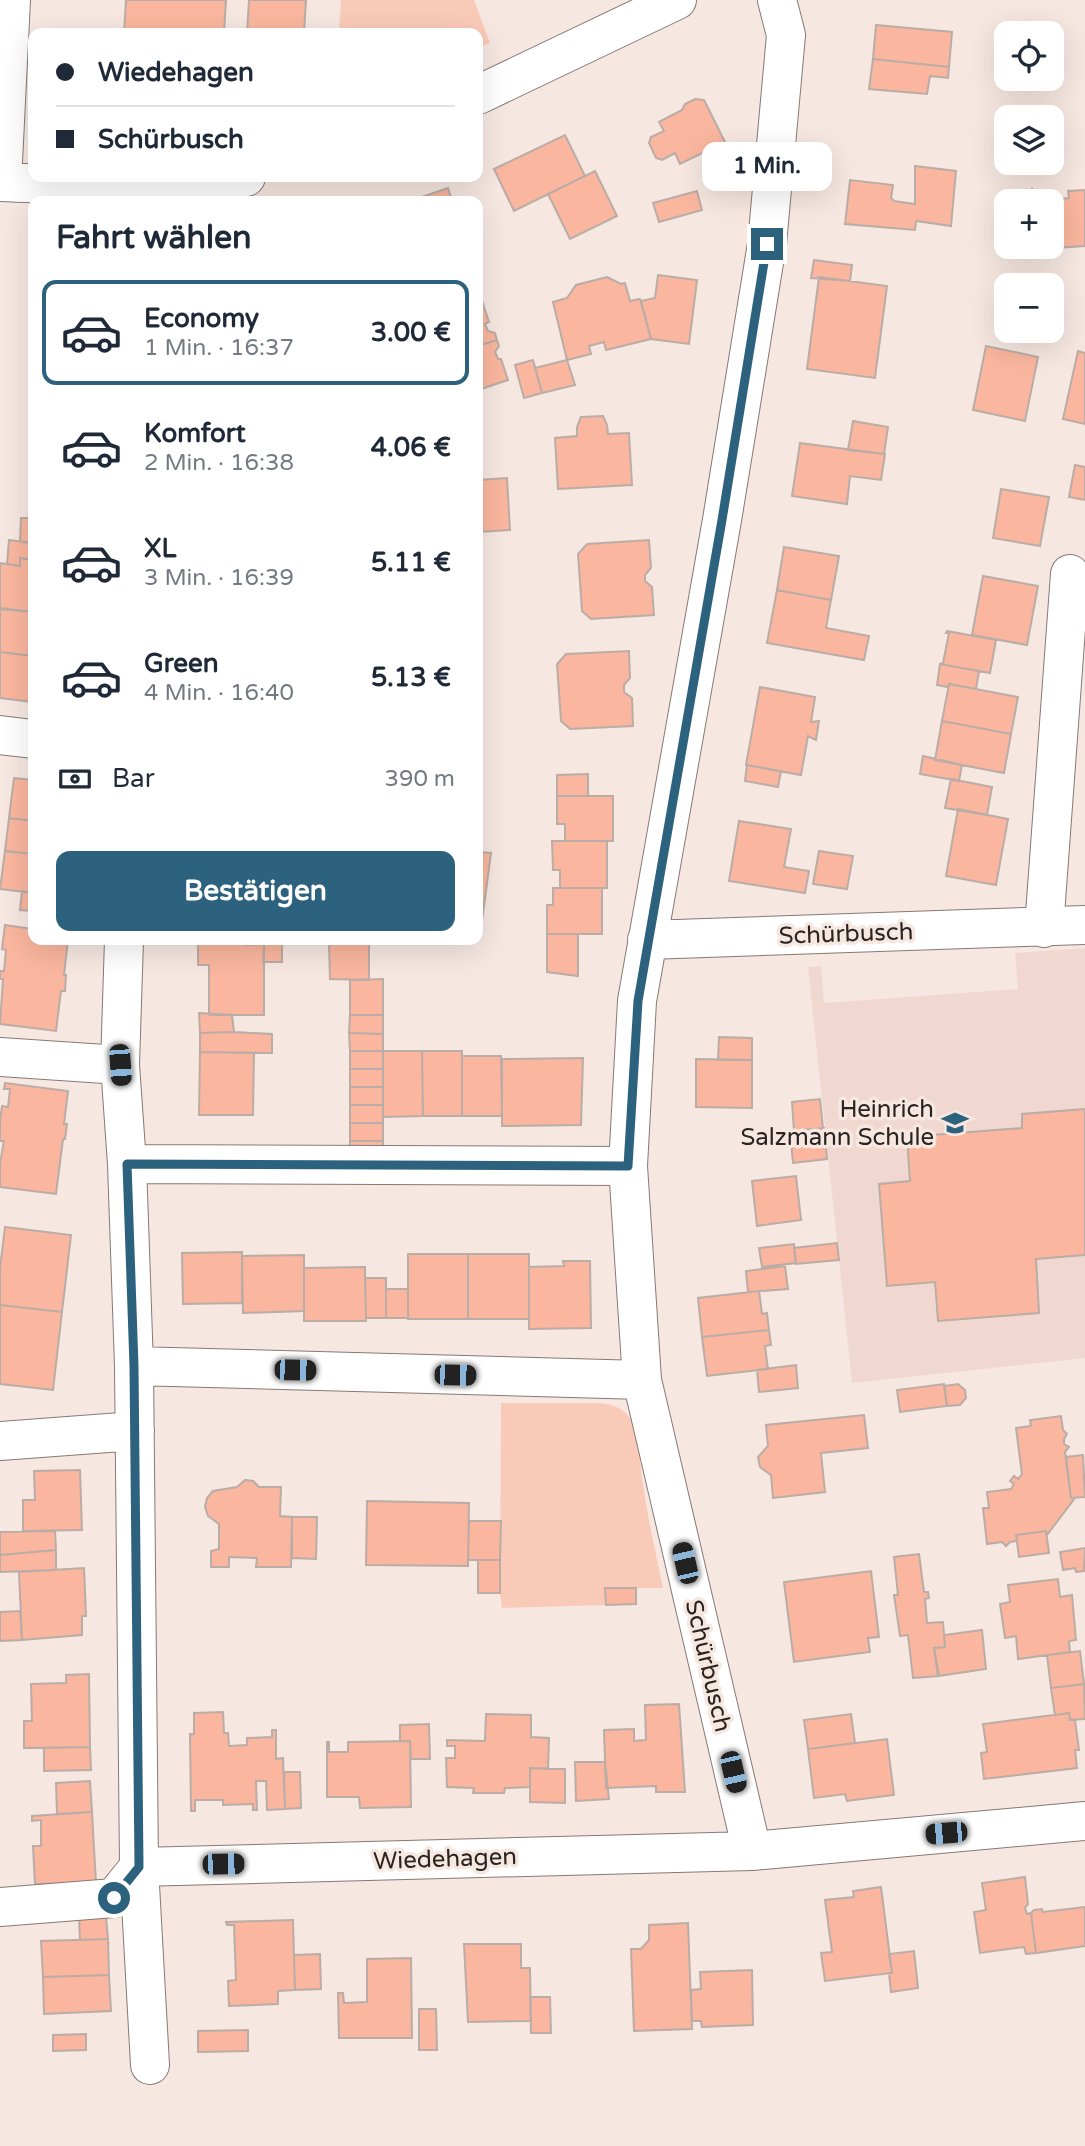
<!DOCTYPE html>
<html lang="de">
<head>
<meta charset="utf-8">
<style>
	body { margin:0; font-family:"Varela Round",sans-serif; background:#f6f6f7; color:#1f2937; height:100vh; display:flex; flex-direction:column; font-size:26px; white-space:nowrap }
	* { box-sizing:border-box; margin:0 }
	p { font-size:23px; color:#747a83 }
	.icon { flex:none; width:38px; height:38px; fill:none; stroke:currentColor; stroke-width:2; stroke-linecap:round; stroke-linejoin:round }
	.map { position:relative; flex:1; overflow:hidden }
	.sheet { position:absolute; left:28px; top:196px; width:455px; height:749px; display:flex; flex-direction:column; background:#fff; border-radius:14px; box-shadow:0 7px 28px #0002 }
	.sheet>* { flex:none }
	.guide { position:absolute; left:28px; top:28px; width:455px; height:154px; border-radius:14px; box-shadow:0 7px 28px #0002; display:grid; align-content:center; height:154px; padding:0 28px; background:#fff }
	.controls { position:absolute; left:994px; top:21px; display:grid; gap:14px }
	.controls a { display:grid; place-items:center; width:70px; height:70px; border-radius:14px; background:#fff; box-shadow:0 7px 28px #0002; font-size:35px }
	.end { position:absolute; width:32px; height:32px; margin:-16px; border:9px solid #2d627e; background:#fff; box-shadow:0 0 0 4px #fff }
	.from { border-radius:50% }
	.bubble { position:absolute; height:49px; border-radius:14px; background:#fff; box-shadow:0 7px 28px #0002; font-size:23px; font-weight:700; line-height:49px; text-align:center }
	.car { position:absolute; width:21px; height:42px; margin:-21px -10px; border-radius:9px; box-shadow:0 0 5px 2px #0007; background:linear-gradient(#222 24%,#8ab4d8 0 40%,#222 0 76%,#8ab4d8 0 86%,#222 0) }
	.guide b { display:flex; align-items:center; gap:24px; height:66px; font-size:26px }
	.guide b+b { border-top:2px solid #e0e1e3 }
	.guide i { width:18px; height:18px; background:#1f2937 }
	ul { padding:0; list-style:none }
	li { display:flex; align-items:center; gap:21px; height:105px; margin:0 14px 10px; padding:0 14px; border:4px solid transparent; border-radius:14px }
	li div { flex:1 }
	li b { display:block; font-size:26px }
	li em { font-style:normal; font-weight:700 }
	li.active { border-color:#2d627e }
	li>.icon { width:63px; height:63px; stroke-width:1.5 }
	h2 { padding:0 28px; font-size:32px; line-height:84px }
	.pay { display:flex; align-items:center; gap:18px; height:77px; padding:0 28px; font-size:26px }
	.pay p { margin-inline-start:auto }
	.action { display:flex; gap:14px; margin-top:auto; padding:14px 28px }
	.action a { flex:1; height:80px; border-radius:14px; background:#2d627e; color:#fff; font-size:28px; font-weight:700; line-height:80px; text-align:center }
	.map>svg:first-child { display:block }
</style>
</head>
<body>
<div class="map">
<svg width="1085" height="2146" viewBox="0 0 1085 2146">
	<rect width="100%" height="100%" fill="#f6e7e1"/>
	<path fill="#f0d8d0" d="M1085,948V1358L852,1383L808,967L821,966L824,1003L1018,989L1015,953Z"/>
	<path fill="#facab9" d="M341,0H474L490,43L478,48V33H339Z
		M501,1403H598C611,1404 624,1407 631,1420C639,1436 640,1467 643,1485C648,1520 656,1554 663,1588H606V1605L502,1608L500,1593Z"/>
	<path fill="#fab69e" stroke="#baaca6" stroke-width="2" d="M126,0H226L224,33H124Z
		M249,0H306L304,33H247Z
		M876,25L952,32L949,67L873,59Z
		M873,59L949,67L948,78L930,76L927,94L869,89Z
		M695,99L704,100L725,142L680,164L675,153L662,160L656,158L649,143L651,137L664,131L659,122L682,110L685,104Z
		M565,135L585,176L514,211L494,169Z
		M915,166L956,171L951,226L916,221L915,230L845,224L850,180L893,185L891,198L894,201L915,204Z
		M595,171L617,216L570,239L548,194Z
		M448,188L452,201H410Z
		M1032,188L1034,201L1069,198L1068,191L1085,190V246L1055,248V253L1036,255L1035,247H1052V201H1033Z
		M697,191L702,210L659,222L653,203Z
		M814,260L852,265L850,281L811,278Z
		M31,267H33V346H30L31,317H29Z
		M658,275L697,280L689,344L651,339L641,301L655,298Z
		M607,277L621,284L625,283L630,301L640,299L651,339L606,350L604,342L589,346L591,354L567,360L553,302L567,298L576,285Z
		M819,277L887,286L875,378L807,369Z
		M482,301L489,322L485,324L488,331L495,333L497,340L478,346V302Z
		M497,340L499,346L495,352L498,359H501L508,380L478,390V346Z
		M986,346L1038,357L1025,421L973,410Z
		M1078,351L1085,353V424L1063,419Z
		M533,360L542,393L524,398L515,365Z
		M567,360L575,385L542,393L535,368Z
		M603,416L607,425L608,434L629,433L632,485L558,489L555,438L577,436V427L581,417Z
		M853,421L888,427L884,454L848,450Z
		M800,443L885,454L881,480L850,476L847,504L792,496Z
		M1075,465L1085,467V500L1069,497Z
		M507,478L510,530L478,532V480Z
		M1001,489L1049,497L1040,546L993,538Z
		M21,518H33V543L20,542Z
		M9,540L33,543V560L20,558V566L7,564Z
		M649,540L651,568L645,575V581L652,587L654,615L591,619L582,611L578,554L587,544Z
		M784,547L839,556L831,600L777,590Z
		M20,558L33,560V612L0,608V563L20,566Z
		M983,576L1038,586L1027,645L972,635Z
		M777,590L831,600L826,628L869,636L864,660L767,643Z
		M0,609L33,612V656L0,652Z
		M947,631L996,640L990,673L940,664L943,663L949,633H946Z
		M629,651L630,678L624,685V692L632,698L633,726L570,729L561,721L557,664L566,654Z
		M0,652L33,656V702L0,698Z
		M940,664L979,671L976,689L949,684L948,687L937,685Z
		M949,684L1018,697L1011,734L942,721Z
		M760,687L815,697L811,722L819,721L816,740L808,736L801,775L746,765Z
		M942,721L1011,734L1004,773L935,760Z
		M923,756L962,765L959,781L920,774Z
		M747,765L781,771L778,787L745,781Z
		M588,774V796H557V775Z
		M14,778L33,780V821L9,818Z
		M951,779L992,787L987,815L945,808Z
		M557,796H613V841H565V824H557Z
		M958,809L1008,819L996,885L946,876Z
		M9,818L33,821V854L5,851Z
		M739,821L791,829L784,867L809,871L805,893L729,881Z
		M552,841H607V888H560V870H553Z
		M5,851L33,854V893L0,889Z
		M819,851L853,856L847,889L813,884Z
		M478,852L491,853L482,921L478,920Z
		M553,888H602V934H547V905H553Z
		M22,891L33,893V911L20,910Z
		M5,925L33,929V940H68L64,975H66L65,991H61L56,1031L0,1024L3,979H0V971H4L6,950L2,949Z
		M547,934H578V976L547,972Z
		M198,940H245V945L264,944V1015H209V965H198Z
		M245,940H282V962H263L264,944L245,945Z
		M369,943V980L330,979L329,944Z
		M383,979V1015H350V980Z
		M199,1013L232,1015L234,1032L200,1033Z
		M350,1015H383V1034L349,1033Z
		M234,1032L272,1034V1053L200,1052V1033Z
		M349,1033L383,1034V1051H350Z
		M719,1037L752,1038V1060H718Z
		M350,1051H383V1069H350Z
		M383,1051H422L423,1116L383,1117Z
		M422,1051H462V1116H423Z
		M200,1052L254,1053L253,1115H199Z
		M462,1056H501L502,1116H462Z
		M583,1058L581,1125L502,1126V1059Z
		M696,1059L752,1060V1108L696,1107Z
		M350,1069H383V1087H350Z
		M5,1083L68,1091L64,1124H67L65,1139H63L56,1194L0,1187V1163L4,1141H0V1121L2,1106L8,1107L10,1089H4Z
		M350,1087H383V1105H350Z
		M820,1099L823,1128L794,1131L792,1102Z
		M350,1105H383V1123H350Z
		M1085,1109V1255L1036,1259L1039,1313L938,1321L935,1282L887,1286L879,1184L910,1181L907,1137L1022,1128V1114Z
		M350,1123H383V1141H350Z
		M824,1128L827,1159L793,1163L790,1131Z
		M350,1141H383V1159L349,1158Z
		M796,1176L801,1220L757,1226L752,1181Z
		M5,1227L71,1235L62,1312L0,1305V1268Z
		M837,1243L839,1260L796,1264L794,1248Z
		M794,1244L796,1263L762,1267L759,1248Z
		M242,1252V1303L183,1304L182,1253Z
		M408,1254H468V1319H408Z
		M468,1254H529V1319H468Z
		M304,1255V1311L243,1313L242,1256Z
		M563,1261H590L591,1328L529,1329V1267L564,1266Z
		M785,1266L788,1289L748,1292L746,1271Z
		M365,1267L366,1321H304V1268Z
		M365,1278H386V1318H366Z
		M386,1289H408V1318H386Z
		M759,1291L762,1314L767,1313L769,1330L702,1337L698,1298Z
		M0,1305L62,1312L53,1390L0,1384Z
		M769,1330L771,1345L765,1346L768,1369L707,1376L702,1337Z
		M796,1365L798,1388L759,1392L757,1370Z
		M944,1384L947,1406L900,1412L897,1390Z
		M958,1384L965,1390L966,1398L960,1405L947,1406L944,1386Z
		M864,1415L868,1448L821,1453L825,1492L773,1498L771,1475L760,1467L758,1457L768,1446L766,1425Z
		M1061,1416L1063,1430L1067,1434L1064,1439V1444L1069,1447L1065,1452L1071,1498H1075L1047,1535L1046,1531L1016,1535L1017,1541L1010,1542L1006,1546L1002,1542L987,1544L983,1508H989L987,1492L1011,1489L1014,1484L1010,1481L1014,1476L1018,1479L1022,1474L1016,1428L1031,1426L1030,1420Z
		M1083,1455L1085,1497L1071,1498L1066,1457Z
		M80,1470L82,1530L23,1531V1500H35L34,1471Z
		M245,1480L253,1481L259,1487H281L280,1516L292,1517L291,1567H256L257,1558L229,1557V1567H211V1551L219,1549V1524L208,1516L205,1507L207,1498L213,1491L237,1487Z
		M367,1501L469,1503L468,1566L366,1565Z
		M292,1517H317L316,1559L292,1558Z
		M469,1521H501L500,1560H468Z
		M55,1531L56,1550L0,1555V1532Z
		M1046,1531L1049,1553L1019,1557L1016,1535Z
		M1085,1548L1084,1571L1076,1572L1075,1568L1063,1570L1060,1552Z
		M56,1550V1570L0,1572V1555Z
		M919,1554L924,1592H928L929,1598L925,1599L927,1623L943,1622L945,1647L934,1648L939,1676L913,1678L908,1635L900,1636L894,1595H898L894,1557Z
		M478,1560H500V1593H478Z
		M84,1568L86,1616H82V1635L22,1640L19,1572Z
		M871,1571L879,1637L868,1638L870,1652L794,1662L784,1582Z
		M1058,1579L1060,1597L1072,1595L1076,1640L1069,1641L1070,1652L1018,1659L1016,1636L1005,1638L1000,1604L1010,1602L1008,1585Z
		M605,1588H636V1604L606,1605Z
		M20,1611L22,1640L0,1641V1612Z
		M982,1630L986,1669L938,1676L934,1648L945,1647L944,1635Z
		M1080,1651L1084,1684L1051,1688L1047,1655Z
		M89,1674L90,1747L24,1748V1721H32L31,1684L66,1683V1675Z
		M1084,1684L1085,1719L1070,1720L1069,1713L1055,1715L1051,1688Z
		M679,1704L685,1792H656V1786L606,1788L604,1730L634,1729V1741L646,1740L645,1705Z
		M223,1712L224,1733H228L229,1746L247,1745V1738L272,1737V1730H276V1759L283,1758L285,1809L267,1810L266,1781H256L257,1810H253V1804L223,1805V1800H195V1811H191L190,1734H194V1713Z
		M1069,1713L1070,1720H1075L1079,1750H1075L1077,1768L984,1779L981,1753L987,1752L983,1724Z
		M486,1714L531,1715V1737L549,1738L548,1769L530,1768V1787L505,1788L504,1793H473L474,1788L447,1787L446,1758H455V1746H447V1740L485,1741Z
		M851,1714L855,1743L808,1749L804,1720Z
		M429,1724L430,1759H411L410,1741H400V1725Z
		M887,1739L894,1795L847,1801L845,1794L814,1798L808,1749Z
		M410,1741L411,1807L360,1808L359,1797H327V1742H329V1752H348V1742Z
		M90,1747L91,1770L44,1771V1748Z
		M575,1762H605L609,1799L576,1801Z
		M530,1768L565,1769V1803L530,1802Z
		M284,1772H300L301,1808L285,1809Z
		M90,1781L92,1812L57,1814L56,1783Z
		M92,1812L96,1883L35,1884L33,1846H41V1820L32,1821V1816Z
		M1025,1877L1028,1904L1025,1908L1027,1914L1031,1913L1036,1953L1026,1954L1024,1947L980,1953L974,1912L986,1910L982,1883Z
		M881,1887L892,1973L825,1981L821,1953L832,1952L825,1900L854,1897L853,1891Z
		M1085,1907V1946L1036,1953L1031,1913L1034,1910L1042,1909L1043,1912Z
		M106,1917L108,1939L80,1940L79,1918Z
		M293,1920L295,1990L278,1991V2004L229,2006L228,1981L236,1980L234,1925H227L226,1922Z
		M688,1923L692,2029L634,2031L631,1949H641L649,1940V1925Z
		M108,1939L109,1975L43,1977L41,1941Z
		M464,1944H521V1968H530L531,2021L468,2022Z
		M914,1951L918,1988L891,1992L889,1973H892L889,1954Z
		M320,1954L321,1989L295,1990L294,1955Z
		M411,1958L412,2038H339L338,1993H343L344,2003L367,2002V1959Z
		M752,1970L753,2025L702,2027L701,2021H692L691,1990L701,1989L700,1972Z
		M109,1975L111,2011L44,2014L43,1977Z
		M530,1997H550L551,2033H531Z
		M419,2009H436L437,2050H419Z
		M248,2030V2051L198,2052V2031Z
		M86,2034V2050L53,2051V2035Z"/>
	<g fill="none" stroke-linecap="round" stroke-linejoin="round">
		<g stroke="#877974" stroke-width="40">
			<path id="minor" d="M777,0L786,35L767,244L722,520L637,1001L628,1166L642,1380L752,1851L1085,1821
				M478,95L677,0
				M0,182C83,185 164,192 246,177
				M2,182L11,0
				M0,735L33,739
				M1044,928L1070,574
				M124,940L120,1065L127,1164L134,1366L139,1867L150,2065
				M647,940L1085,925
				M0,1057L120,1065
				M127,1164L628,1166
				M134,1366L642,1380
				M0,1441L135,1431
				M0,1907L114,1898L139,1867L752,1851"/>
		</g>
		<use href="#minor" stroke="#fff" stroke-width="38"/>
	</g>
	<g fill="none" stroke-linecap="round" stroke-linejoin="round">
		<path stroke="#2d627e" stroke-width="9" d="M114,1898L139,1867L134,1366L127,1164L628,1166L638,1001L722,520L767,244"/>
	</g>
	<defs>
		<g id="school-bare" transform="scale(2.1)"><path d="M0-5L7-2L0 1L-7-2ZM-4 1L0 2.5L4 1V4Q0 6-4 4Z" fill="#2d627e" stroke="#f6e7e1" stroke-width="2.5" paint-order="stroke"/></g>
	</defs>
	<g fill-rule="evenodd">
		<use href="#school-bare" x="955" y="1123"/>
	</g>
	<g text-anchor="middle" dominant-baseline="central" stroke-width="7" stroke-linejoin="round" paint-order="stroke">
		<g font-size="24" fill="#292321" stroke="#f6e7e1">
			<text transform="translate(846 934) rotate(-2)">Schürbusch</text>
			<text transform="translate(708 1666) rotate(77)">Schürbusch</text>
			<text transform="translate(445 1859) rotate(-2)">Wiedehagen</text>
		</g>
		<g font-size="24" fill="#292321" stroke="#f6e7e1" text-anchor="end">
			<text x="934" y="1109">Heinrich<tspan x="934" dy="28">Salzmann Schule</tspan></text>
		</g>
	</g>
</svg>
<div class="controls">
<a><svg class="icon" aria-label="locate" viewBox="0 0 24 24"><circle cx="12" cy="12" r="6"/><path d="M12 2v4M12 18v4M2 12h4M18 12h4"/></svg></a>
<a><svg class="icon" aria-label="layers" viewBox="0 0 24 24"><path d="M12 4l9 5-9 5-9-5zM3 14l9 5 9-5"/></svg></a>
<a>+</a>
<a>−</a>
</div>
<i class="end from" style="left:114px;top:1898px"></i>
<i class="end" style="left:767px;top:244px"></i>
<div class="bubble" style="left:702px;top:142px;width:130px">1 Min.</div>
<i class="car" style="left:120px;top:1065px;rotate:176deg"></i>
<i class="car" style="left:295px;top:1370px;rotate:91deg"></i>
<i class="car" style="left:455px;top:1375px;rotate:91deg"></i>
<i class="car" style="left:685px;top:1563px;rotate:347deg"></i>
<i class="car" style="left:733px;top:1772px;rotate:167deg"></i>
<i class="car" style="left:946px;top:1833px;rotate:265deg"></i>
<i class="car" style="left:223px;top:1864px;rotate:89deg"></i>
<div class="guide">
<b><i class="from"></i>Wiedehagen</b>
<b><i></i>Schürbusch</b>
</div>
<section class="sheet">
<h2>Fahrt wählen</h2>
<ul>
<li class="active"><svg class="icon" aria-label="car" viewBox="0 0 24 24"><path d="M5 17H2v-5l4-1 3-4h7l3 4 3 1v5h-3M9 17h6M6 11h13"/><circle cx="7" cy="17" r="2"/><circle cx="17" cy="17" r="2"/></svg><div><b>Economy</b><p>1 Min. · 16:37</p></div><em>3.00 €</em></li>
<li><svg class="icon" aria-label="car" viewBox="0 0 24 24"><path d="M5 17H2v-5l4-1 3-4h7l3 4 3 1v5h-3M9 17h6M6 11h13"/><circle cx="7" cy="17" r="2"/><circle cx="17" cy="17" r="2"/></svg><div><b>Komfort</b><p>2 Min. · 16:38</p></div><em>4.06 €</em></li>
<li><svg class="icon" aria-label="car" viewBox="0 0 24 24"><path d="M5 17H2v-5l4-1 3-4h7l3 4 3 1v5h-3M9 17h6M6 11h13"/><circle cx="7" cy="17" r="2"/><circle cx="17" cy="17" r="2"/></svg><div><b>XL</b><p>3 Min. · 16:39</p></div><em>5.11 €</em></li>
<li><svg class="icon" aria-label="car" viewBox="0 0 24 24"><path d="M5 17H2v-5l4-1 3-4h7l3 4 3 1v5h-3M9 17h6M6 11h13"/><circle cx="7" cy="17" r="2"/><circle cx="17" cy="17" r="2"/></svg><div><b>Green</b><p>4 Min. · 16:40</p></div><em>5.13 €</em></li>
</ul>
<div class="pay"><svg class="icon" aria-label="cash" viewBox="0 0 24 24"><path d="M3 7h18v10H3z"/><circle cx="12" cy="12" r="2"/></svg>Bar<p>390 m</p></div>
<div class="action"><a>Bestätigen</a></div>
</section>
</div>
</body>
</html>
